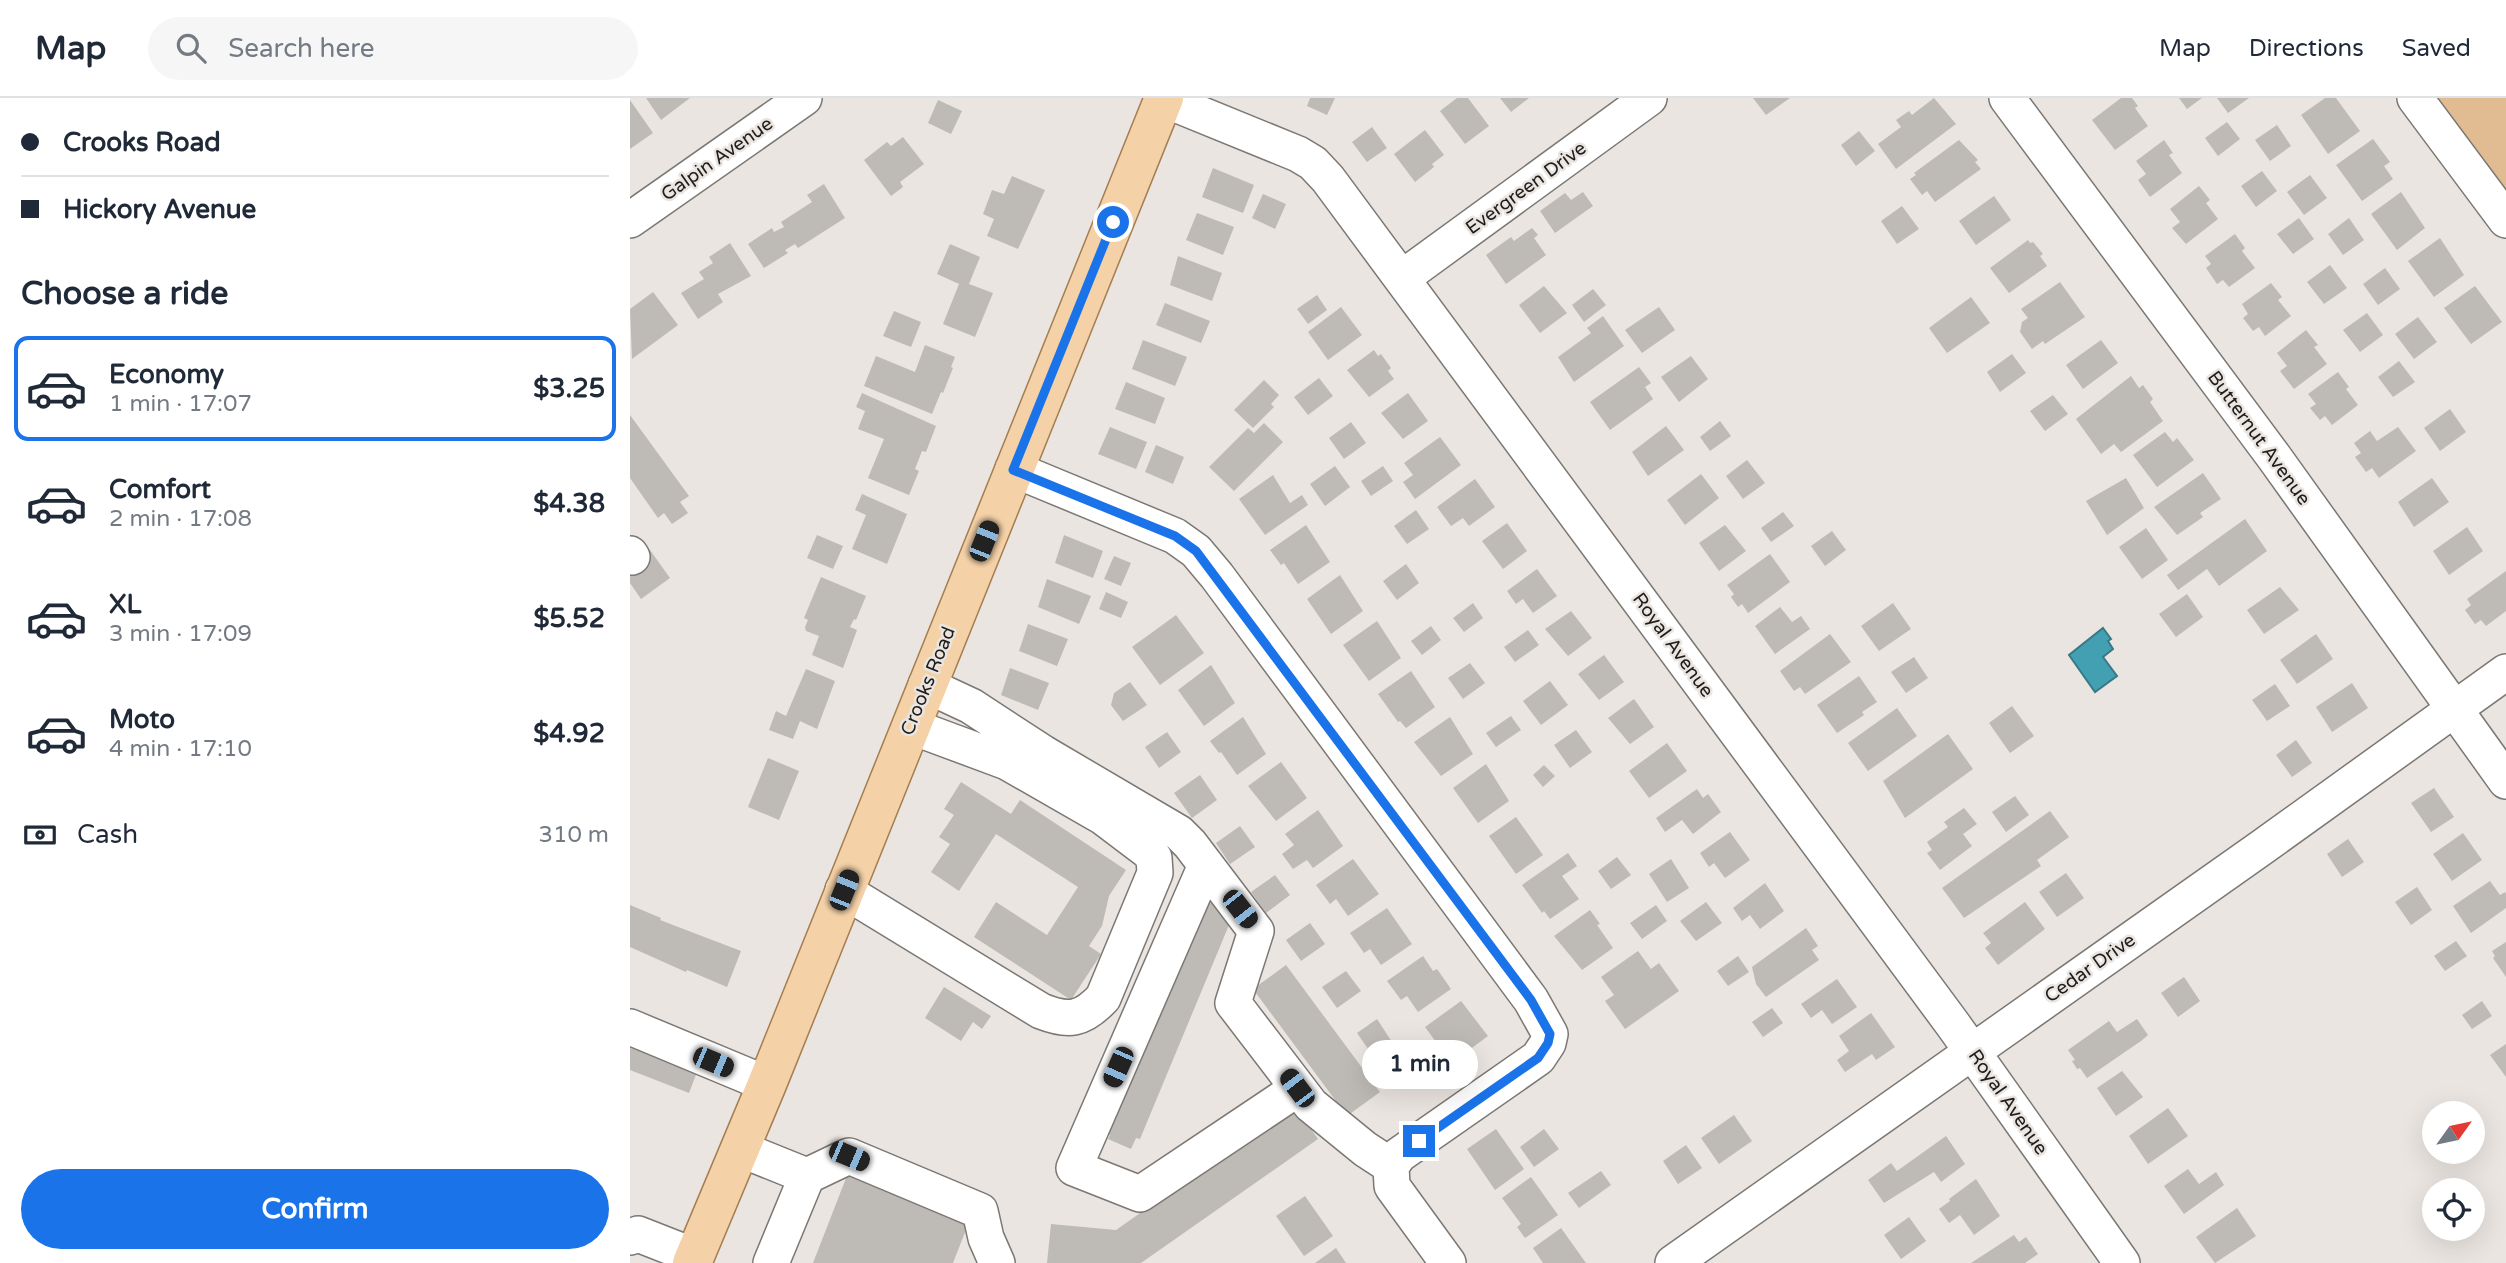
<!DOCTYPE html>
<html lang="en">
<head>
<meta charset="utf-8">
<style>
	body { margin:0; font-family:"Varela Round",sans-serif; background:#f6f6f7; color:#1f2937; height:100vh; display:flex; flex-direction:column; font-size:26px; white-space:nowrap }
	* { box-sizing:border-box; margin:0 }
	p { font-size:23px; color:#747a83 }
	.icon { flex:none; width:38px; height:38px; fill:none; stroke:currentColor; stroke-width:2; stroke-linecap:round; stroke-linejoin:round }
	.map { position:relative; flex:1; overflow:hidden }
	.panel { display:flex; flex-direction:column; background:#fff; width:630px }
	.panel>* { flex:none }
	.banner { display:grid; align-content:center; height:154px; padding:0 21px; background:#fff }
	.needle { width:46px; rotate:57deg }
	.fabs { position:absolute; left:1792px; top:1003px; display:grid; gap:14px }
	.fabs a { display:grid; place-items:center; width:63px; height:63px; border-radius:50%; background:#fff; box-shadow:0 7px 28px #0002; font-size:35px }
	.end { position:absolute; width:32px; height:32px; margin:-16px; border:9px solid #1a73e8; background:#fff; box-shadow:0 0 0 4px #fff }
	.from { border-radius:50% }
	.bubble { position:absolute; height:49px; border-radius:24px; background:#fff; box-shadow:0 7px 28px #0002; font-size:23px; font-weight:700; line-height:49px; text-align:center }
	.car { position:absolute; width:21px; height:42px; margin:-21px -10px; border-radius:9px; box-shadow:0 0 5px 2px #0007; background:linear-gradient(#222 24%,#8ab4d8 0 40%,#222 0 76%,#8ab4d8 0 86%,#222 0) }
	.banner b { display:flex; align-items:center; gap:24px; height:66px; font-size:26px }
	.banner b+b { border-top:2px solid #e0e1e3 }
	.banner i { width:18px; height:18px; background:#1f2937 }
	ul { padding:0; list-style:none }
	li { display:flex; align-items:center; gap:21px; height:105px; margin:0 14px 10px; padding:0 7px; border:4px solid transparent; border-radius:14px }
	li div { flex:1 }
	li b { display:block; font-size:26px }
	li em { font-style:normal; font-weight:700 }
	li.on { border-color:#1a73e8 }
	li>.icon { width:63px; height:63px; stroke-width:1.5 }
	h2 { padding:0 21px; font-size:32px; line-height:84px }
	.pay { display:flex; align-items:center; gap:18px; height:77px; padding:0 21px; font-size:26px }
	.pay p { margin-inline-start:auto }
	.action { display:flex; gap:14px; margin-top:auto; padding:14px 21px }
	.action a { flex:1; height:80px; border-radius:42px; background:#1a73e8; color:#fff; font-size:28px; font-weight:700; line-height:80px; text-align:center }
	header { display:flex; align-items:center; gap:42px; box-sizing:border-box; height:98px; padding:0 35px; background:#fff; border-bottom:2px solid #e0e1e3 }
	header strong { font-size:33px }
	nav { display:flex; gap:38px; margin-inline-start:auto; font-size:24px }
	.search { width:490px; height:63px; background:#f6f6f7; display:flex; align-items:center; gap:18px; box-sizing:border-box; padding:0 24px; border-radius:38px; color:#747a83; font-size:26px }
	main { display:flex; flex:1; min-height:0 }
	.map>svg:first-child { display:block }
</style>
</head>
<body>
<header>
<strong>Map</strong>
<div class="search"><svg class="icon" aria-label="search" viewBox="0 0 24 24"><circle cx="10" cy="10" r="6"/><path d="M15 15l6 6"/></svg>Search here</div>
<nav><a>Map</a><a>Directions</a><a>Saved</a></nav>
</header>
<main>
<section class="panel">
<div class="banner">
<b><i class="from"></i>Crooks Road</b>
<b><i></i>Hickory Avenue</b>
</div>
<h2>Choose a ride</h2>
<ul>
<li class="on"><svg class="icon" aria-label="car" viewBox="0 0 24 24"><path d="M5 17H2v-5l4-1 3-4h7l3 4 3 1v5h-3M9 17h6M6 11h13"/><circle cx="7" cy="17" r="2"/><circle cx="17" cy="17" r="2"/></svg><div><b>Economy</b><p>1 min · 17:07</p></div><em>$3.25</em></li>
<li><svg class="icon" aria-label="car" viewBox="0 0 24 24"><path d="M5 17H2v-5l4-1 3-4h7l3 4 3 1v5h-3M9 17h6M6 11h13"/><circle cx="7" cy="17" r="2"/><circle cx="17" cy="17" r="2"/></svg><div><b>Comfort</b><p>2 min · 17:08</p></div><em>$4.38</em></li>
<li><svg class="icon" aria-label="car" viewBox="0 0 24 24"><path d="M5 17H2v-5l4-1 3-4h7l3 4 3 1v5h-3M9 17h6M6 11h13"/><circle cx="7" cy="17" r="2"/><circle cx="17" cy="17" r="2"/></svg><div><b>XL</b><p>3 min · 17:09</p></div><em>$5.52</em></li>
<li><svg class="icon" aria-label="car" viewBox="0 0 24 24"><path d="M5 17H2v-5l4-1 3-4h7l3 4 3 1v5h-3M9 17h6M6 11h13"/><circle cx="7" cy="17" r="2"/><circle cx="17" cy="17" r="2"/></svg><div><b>Moto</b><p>4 min · 17:10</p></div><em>$4.92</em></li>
</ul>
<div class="pay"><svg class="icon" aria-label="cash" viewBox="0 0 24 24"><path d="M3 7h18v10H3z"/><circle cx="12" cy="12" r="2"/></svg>Cash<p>310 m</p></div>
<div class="action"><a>Confirm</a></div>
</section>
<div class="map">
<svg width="1876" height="1165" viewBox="0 0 1876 1165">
	<rect width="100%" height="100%" fill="#eae5e0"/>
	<path fill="#e1bc92" d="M1808,0H1876V91Z"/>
	<path fill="#43a0b3" stroke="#387985" stroke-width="2" d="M1473,530L1481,541L1478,543L1483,551L1473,559L1487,578L1465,594L1439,557Z"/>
	<path fill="#bebab5" d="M16,0H60L31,22Z
		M680,0H705L697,17L677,8Z
		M827,0H838L859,28L835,46L810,13Z
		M870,0H899L881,14Z
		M1123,0H1160L1136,17Z
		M1304,0L1326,26L1266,71L1248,46L1271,29L1266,22L1279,13L1282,17Z
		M1491,0H1502L1508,8L1505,10L1518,28L1485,52L1462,22Z
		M1549,0H1572L1557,11Z
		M1587,0H1619L1598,15Z
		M1695,0H1706L1730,33L1698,56L1671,17Z
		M0,2L23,35L0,51Z
		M308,2L332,13L321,36L298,25Z
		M1597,24L1610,41L1588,58L1575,40Z
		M1647,27L1661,48L1640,63L1625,42Z
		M742,29L757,50L737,64L722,44Z
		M795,32L814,57L802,66L804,69L785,84L764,56Z
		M1229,33L1245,53L1226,68L1211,47Z
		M273,39L294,66L270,84L273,89L261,98L234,62L257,44L261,48Z
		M1743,41L1760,64L1754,68L1763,81L1732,103L1706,67Z
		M1329,42L1348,62L1345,64L1351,71L1305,104L1297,93L1292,97L1280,81L1286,77L1284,75Z
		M1534,42L1543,55L1539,57L1552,75L1520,99L1508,82L1516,76L1506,63Z
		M583,70L624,87L613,115L572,99Z
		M1632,73L1647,93L1626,109L1611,88Z
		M1680,77L1697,100L1674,117L1657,94Z
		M382,78L415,92L388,151L357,138L364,121L353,116L362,92L374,96Z
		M194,86L215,120L168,150L165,146L155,152L158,155L134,170L118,146L142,130L144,134L154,129L151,124L182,104L177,97Z
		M1569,88L1580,102L1576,105L1588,121L1556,146L1542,130L1550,124L1540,111Z
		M953,94L963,108L925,135L910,113L935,95L941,102Z
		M1771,94L1795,130L1767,152L1741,116Z
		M633,96L656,106L645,131L622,120Z
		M1364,98L1381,122L1346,147L1329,123Z
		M1272,108L1289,131L1267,146L1251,123Z
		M567,115L604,129L593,157L556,142Z
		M1669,120L1684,141L1663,156L1647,136Z
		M1719,120L1734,142L1713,157L1698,136Z
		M902,130L908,137L904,140L916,157L876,186L856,157L881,139L884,143Z
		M1605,136L1615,150L1612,153L1625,170L1599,189L1593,182L1587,186L1576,170L1581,166L1575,158Z
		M1810,140L1834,177L1804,199L1778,163Z
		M1398,142L1400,145L1403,144L1413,156L1410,158L1417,168L1379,195L1360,170Z
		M100,145L121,178L88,196L93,204L68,221L51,195L74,181L69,174L83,165L79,159Z
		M320,146L350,159L339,186L363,195L345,239L313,226L329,186L307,176Z
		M548,158L592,175L582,203L540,187Z
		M1700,167L1717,190L1694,206L1677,184Z
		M1755,170L1770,191L1748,207L1733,186Z
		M1430,184L1455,219L1415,246L1413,243L1402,251L1390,234L1392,224L1398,220L1391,211Z
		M1641,185L1652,199L1648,202L1661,218L1635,238L1629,229L1623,233L1613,220L1618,216L1612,206Z
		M914,188L937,215L910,235L889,207Z
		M1845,188L1872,224L1841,246L1814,210Z
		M963,191L976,207L954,224L942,207Z
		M23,194L48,227L2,261L0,211Z
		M687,197L697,212L678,226L667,211Z
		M1341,199L1360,225L1317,255L1299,230Z
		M535,205L580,223L571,245L526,227Z
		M711,209L732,237L698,262L678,234Z
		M1029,209L1045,232L1012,255L995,232Z
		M264,213L291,224L281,249L253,238Z
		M1737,215L1753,237L1730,254L1713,232Z
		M973,218L994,248L944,284L928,259L961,235L957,230Z
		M1788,219L1807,244L1784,261L1765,236Z
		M1676,232L1688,247L1684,249L1697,266L1664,291L1650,273L1657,268L1647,255Z
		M513,242L557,259L545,288L502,271Z
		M1471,242L1488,265L1453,291L1436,267Z
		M295,247L325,259L321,269L323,270L313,295L311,294L302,316L234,288L246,258L285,274Z
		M744,252L748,258L751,256L761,270L758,273L764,281L739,299L717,272Z
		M1382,256L1396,275L1370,294L1357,274Z
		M1061,258L1078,281L1049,304L1031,279Z
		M1769,263L1785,284L1763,299L1748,279Z
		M1009,269L1021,285L1015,289L1023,301L980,332L960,304Z
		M1708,274L1719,289L1716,291L1728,307L1702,327L1695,318L1690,322L1680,310L1686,306L1678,296Z
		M1501,278L1509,290L1513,287L1523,301L1520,304L1533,323L1491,354L1484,346L1471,356L1446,321Z
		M689,280L703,298L678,317L664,299Z
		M634,282L649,297L641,306L644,309L623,330L604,312Z
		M496,284L535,300L525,326L485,311Z
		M232,295L306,328L296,354L292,353L285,371L289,373L279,397L238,380L254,341L228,331L235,313L226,309Z
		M778,295L798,323L773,341L751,315Z
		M1423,297L1438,316L1415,333L1400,313Z
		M1820,311L1836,334L1810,353L1794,330Z
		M0,317L59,398L50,404L58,415L42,426L34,415L28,420L0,380Z
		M1090,323L1101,338L1080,353L1070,339Z
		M721,324L736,345L714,361L699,340Z
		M634,325L653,344L604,393L579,369L618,330L624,335Z
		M1036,328L1054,352L1018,378L1002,354Z
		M480,329L517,344L506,371L468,356Z
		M1768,329L1786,353L1749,380L1742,370L1736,374L1725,359L1731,355L1724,345L1740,333L1747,343Z
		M1535,334L1543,344L1547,340L1564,362L1527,389L1503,357Z
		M810,339L831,367L785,401L773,384L783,377L774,365Z
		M526,347L554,359L543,386L515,374Z
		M1117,362L1135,385L1113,401L1096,378Z
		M705,368L720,389L695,408L680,386Z
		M753,368L763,383L741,398L731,383Z
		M1573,375L1591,401L1570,415L1573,419L1547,437L1524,409Z
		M1071,376L1089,400L1055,427L1037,402Z
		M643,377L660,405L672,397L678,407L635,437L609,401Z
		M1496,380L1514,410L1477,437L1456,403Z
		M1802,380L1819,404L1784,429L1768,404Z
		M845,381L865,409L839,428L833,420L821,428L807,409Z
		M232,396L277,416L257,466L222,451L236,417L225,412Z
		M786,412L799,431L777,446L764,428Z
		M1153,414L1164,428L1141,444L1131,430Z
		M1615,421L1637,453L1589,488L1577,471L1548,492L1537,477Z
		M877,425L897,453L873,471L852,443Z
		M676,427L700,464L668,486L654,465L651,467L640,452Z
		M1095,427L1116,453L1089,473L1069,445Z
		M1837,429L1853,453L1819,477L1803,453Z
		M1516,430L1538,462L1512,481L1489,449Z
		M1202,433L1216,452L1195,468L1181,448Z
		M187,437L213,448L203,471L177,460Z
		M434,437L473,453L463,480L425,465Z
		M20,452L40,480L11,501L0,485V466Z
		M1140,456L1160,484L1118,515L1112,506L1108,509L1101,499L1104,496L1097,487Z
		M484,458L501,465L491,488L474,481Z
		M776,466L789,485L767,502L753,483Z
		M907,471L927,498L903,515L893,501L886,506L877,493Z
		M1876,473V513L1856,528L1851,522L1845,526L1835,512L1841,507L1837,501Z
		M710,477L733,513L701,536L677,501Z
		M191,479L236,498L226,522L224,521L220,529L227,532L213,570L182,557L189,538L176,533L175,529L178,522L174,520Z
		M417,481L461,498L449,526L408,509Z
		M1650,489L1669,512L1634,536L1617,512Z
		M476,494L498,504L491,520L469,511Z
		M1557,496L1573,519L1546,539L1529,516Z
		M843,505L853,520L834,534L823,520Z
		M1263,505L1281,531L1249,553L1231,528Z
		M1150,509L1162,524L1171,518L1180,531L1145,556L1125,528Z
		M941,513L962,540L938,558L915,531Z
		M546,517L574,555L530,587L502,549Z
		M747,523L771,560L739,583L713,547Z
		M398,526L438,541L427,568L389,553Z
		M801,528L811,542L792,557L781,543Z
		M898,532L909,547L885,564L874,549Z
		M1200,536L1221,564L1175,596L1170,589L1164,593L1150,573Z
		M1686,536L1703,561L1667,586L1650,562Z
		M974,557L994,584L969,602L948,576Z
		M1284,559L1298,580L1276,595L1261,574Z
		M840,565L855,585L833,601L818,580Z
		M581,567L605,605L574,628L548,592Z
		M380,570L419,585L408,612L371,597Z
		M176,571L205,583L187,631L170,623L163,641L139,632L146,613L156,618Z
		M781,573L805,609L776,630L770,623L768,624L748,596Z
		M1229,578L1247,604L1232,614L1234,617L1207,635L1187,607Z
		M920,583L938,607L911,627L893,603Z
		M500,584L517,607L493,623L481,607L484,595Z
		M1722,585L1738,610L1702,634L1686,609Z
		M1645,586L1660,608L1637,623L1622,602Z
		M1004,601L1024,629L1000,646L978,620Z
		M1382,608L1404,638L1380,655L1359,625Z
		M1267,610L1287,638L1238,673L1218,645Z
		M881,618L891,632L866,649L856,635Z
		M613,619L636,656L607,677L591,654L589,655L580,643Z
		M820,619L843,656L811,678L784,644Z
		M946,632L962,654L940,670L924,647Z
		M537,634L551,654L529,670L515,649Z
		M1318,636L1343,671L1275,720L1253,683Z
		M1666,642L1682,665L1662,679L1646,657Z
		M1037,645L1057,673L1019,700L999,673Z
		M138,660L169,673L149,722L118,709Z
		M651,664L677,700L646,723L618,688Z
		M856,666L879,703L848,725L823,690Z
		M914,667L925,678L913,689L903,677Z
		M570,677L587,702L562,720L544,695Z
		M331,684L381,716L390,702L496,772L479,798L472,828L459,848L471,856L441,902L344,839L366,804L417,837L448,789L366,736L329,793L301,774L320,746L309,739L324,717L314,711Z
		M1804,690L1824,719L1801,734L1781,705Z
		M1067,691L1073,700L1078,696L1091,714L1063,736L1052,722L1035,734L1026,720Z
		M1385,698L1399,717L1376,734L1362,714Z
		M1334,710L1347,726L1333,736L1342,748L1310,772L1297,755L1302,752L1297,744L1318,729L1314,724Z
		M688,712L713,748L683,770L677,762L663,771L652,756L664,747L655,736Z
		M1420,713L1439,739L1407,762L1411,768L1334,820L1312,790Z
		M886,719L913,757L886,776L859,738Z
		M610,728L625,749L600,766L586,745Z
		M1100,734L1120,762L1095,780L1084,765L1079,769L1070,755Z
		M1833,735L1852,762L1822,783L1803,756Z
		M1718,741L1734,764L1712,779L1697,756Z
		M938,755L947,768L932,778L949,801L920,821L914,813L912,815L892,787Z
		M987,759L1001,777L981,791L968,773Z
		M723,761L749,796L718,818L706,801L700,806L686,787Z
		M1041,761L1059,790L1037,804L1019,776Z
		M1436,775L1454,800L1427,819L1409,794Z
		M645,777L660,797L636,815L621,794Z
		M1860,783L1870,797L1875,794L1876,796V810L1841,835L1823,808Z
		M1135,785L1154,813L1130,831L1120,817L1112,823L1103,810Z
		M1787,789L1802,812L1781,827L1765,804Z
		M566,799L604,815L510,1041L506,1040L501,1051L478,1041L480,1037L469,1033Z
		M1076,804L1092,825L1066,843L1050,823Z
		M1395,804L1415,831L1368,867L1355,850L1361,845L1353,835Z
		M0,807L31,820L30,822L111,853L97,889L57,872L56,874L0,849Z
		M1026,807L1037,823L1012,841L1000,825Z
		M757,810L782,846L751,867L740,851L734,855L720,835Z
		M960,812L970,826L967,827L983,850L952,872L924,838Z
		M680,825L695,846L671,863L656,842Z
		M1176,830L1188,848L1182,852L1189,862L1136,899L1126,886L1122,869Z
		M1826,843L1837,858L1815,873L1804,858Z
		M1876,844V879L1863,860L1865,858L1862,853Z
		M1008,853L1021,871L1029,865L1049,893L995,931L975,903L984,897L971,879Z
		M793,858L803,873L807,871L821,891L788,914L777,898L771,902L757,883Z
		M1108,858L1119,874L1098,888L1087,873Z
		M656,867L750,994L717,1018L623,891Z
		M716,873L731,893L707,910L692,889Z
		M1554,879L1570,903L1548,919L1531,895Z
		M1207,881L1227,909L1202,926L1192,912L1181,920L1171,906Z
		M314,889L361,918L352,931L343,924L331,943L295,920Z
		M831,903L858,938L827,961L814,944L809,948L795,929Z
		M1852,903L1862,918L1842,931L1832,917Z
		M1142,910L1153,925L1133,939L1122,924Z
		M1241,915L1265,949L1246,962L1242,956L1215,974L1207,962L1219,953L1209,938Z
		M747,921L762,944L743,958L727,935Z
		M1507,921L1518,937L1511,943L1457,980L1450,970L1447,971L1442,963L1445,962L1438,952L1479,923L1487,934Z
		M771,945L787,968L761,987L744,964Z
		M1876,946V979L1860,957Z
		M0,947L67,974L59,995L0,972Z
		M1492,973L1513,999L1486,1018L1467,990Z
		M664,1007L688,1041L511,1165H417L421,1126L486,1132Z
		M1538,1010L1558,1038L1518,1066L1499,1038Z
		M1104,1017L1122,1043L1089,1066L1071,1040Z
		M866,1031L894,1071L865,1092L837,1051Z
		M914,1031L929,1051L904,1069L890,1049Z
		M1316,1038L1335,1066L1311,1084L1304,1074L1254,1105L1238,1082L1261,1065L1267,1073Z
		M1056,1047L1072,1070L1048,1086L1033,1063Z
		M1558,1071L1569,1086L1586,1074L1594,1087L1554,1116L1534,1088Z
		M971,1073L981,1087L949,1110L938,1095Z
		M218,1075L339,1124L323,1165H183Z
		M901,1079L928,1117L895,1140L887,1129L891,1126L872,1100Z
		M1346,1081L1370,1118L1344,1137L1330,1117L1319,1125L1309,1111L1320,1103L1319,1101Z
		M675,1098L703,1138L674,1158L646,1118Z
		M1607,1110L1626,1138L1585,1165L1566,1139Z
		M1279,1119L1296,1143L1271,1161L1254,1137Z
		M931,1130L956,1165H913L903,1150Z
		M1384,1137L1389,1144L1396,1139L1408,1156L1395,1165H1341Z
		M706,1150L716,1165H685Z"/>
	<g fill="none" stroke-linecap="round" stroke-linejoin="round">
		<g stroke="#7b7773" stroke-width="38">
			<path id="minor" d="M1377,0L1644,359L1876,683
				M1785,0L1876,122
				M533,1L668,56L683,65L698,81L1324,928L1492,1165
				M0,122L174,0
				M772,180L1019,0
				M383,371L545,438L566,453L587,478L901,902L920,936L918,945L908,960L769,1057L761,1068L762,1088L818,1165
				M0,456L2,459
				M296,587L341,608L413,655L549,735L560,746L626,833L603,905L681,1007L735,1051L761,1068
				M576,767L444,1070L510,1096L667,991
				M213,792L411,913C439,924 452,922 473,900L525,775L524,760L518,753L473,719L377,664L280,628
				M0,929L137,986
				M110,1051L177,1078L141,1165
				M177,1078L219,1058L350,1113L356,1140L367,1165
				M0,1139L8,1136L64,1158
				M1043,1165L1631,750L1876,574"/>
		</g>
		<g stroke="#a47e50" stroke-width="41">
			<path id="major" d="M62,1165L137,986L534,0"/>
		</g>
		<use href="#minor" stroke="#fff" stroke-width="35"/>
		<use href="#major" stroke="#f4d1a7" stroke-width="38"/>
	</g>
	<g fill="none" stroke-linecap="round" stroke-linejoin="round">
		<path stroke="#1a73e8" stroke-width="9" d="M483,124L383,372L545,438L566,453L901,902L920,936L918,945L908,960L789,1043"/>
	</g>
	<g text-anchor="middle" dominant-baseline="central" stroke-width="5" stroke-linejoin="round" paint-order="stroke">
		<g font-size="19" fill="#1e1d1b" stroke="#eae5e0">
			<text transform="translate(87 61) rotate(-35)">Galpin Avenue</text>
			<text transform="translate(896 90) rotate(-36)">Evergreen Drive</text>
			<text transform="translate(1629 340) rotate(54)">Butternut Avenue</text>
			<text transform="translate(1043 547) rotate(54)">Royal Avenue</text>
			<text transform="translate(298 583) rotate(-68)">Crooks Road</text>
			<text transform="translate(1460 870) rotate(-35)">Cedar Drive</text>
			<text transform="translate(1378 1004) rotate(55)">Royal Avenue</text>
		</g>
	</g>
</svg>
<div class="fabs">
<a><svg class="needle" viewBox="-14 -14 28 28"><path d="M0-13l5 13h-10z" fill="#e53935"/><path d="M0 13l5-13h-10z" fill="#747a83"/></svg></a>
<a><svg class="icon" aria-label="locate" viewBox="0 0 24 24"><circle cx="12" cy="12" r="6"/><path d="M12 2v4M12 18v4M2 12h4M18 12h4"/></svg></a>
</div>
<i class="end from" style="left:483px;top:124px"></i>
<i class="end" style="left:789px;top:1043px"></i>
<div class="bubble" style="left:732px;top:942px;width:116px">1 min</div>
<i class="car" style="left:354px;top:443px;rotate:22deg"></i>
<i class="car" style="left:214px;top:792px;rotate:22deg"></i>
<i class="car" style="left:610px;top:811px;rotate:142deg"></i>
<i class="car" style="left:83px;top:964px;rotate:113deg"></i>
<i class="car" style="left:488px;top:969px;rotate:204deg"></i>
<i class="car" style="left:667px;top:990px;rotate:323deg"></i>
<i class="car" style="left:219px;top:1058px;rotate:113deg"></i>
</div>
</main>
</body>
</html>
